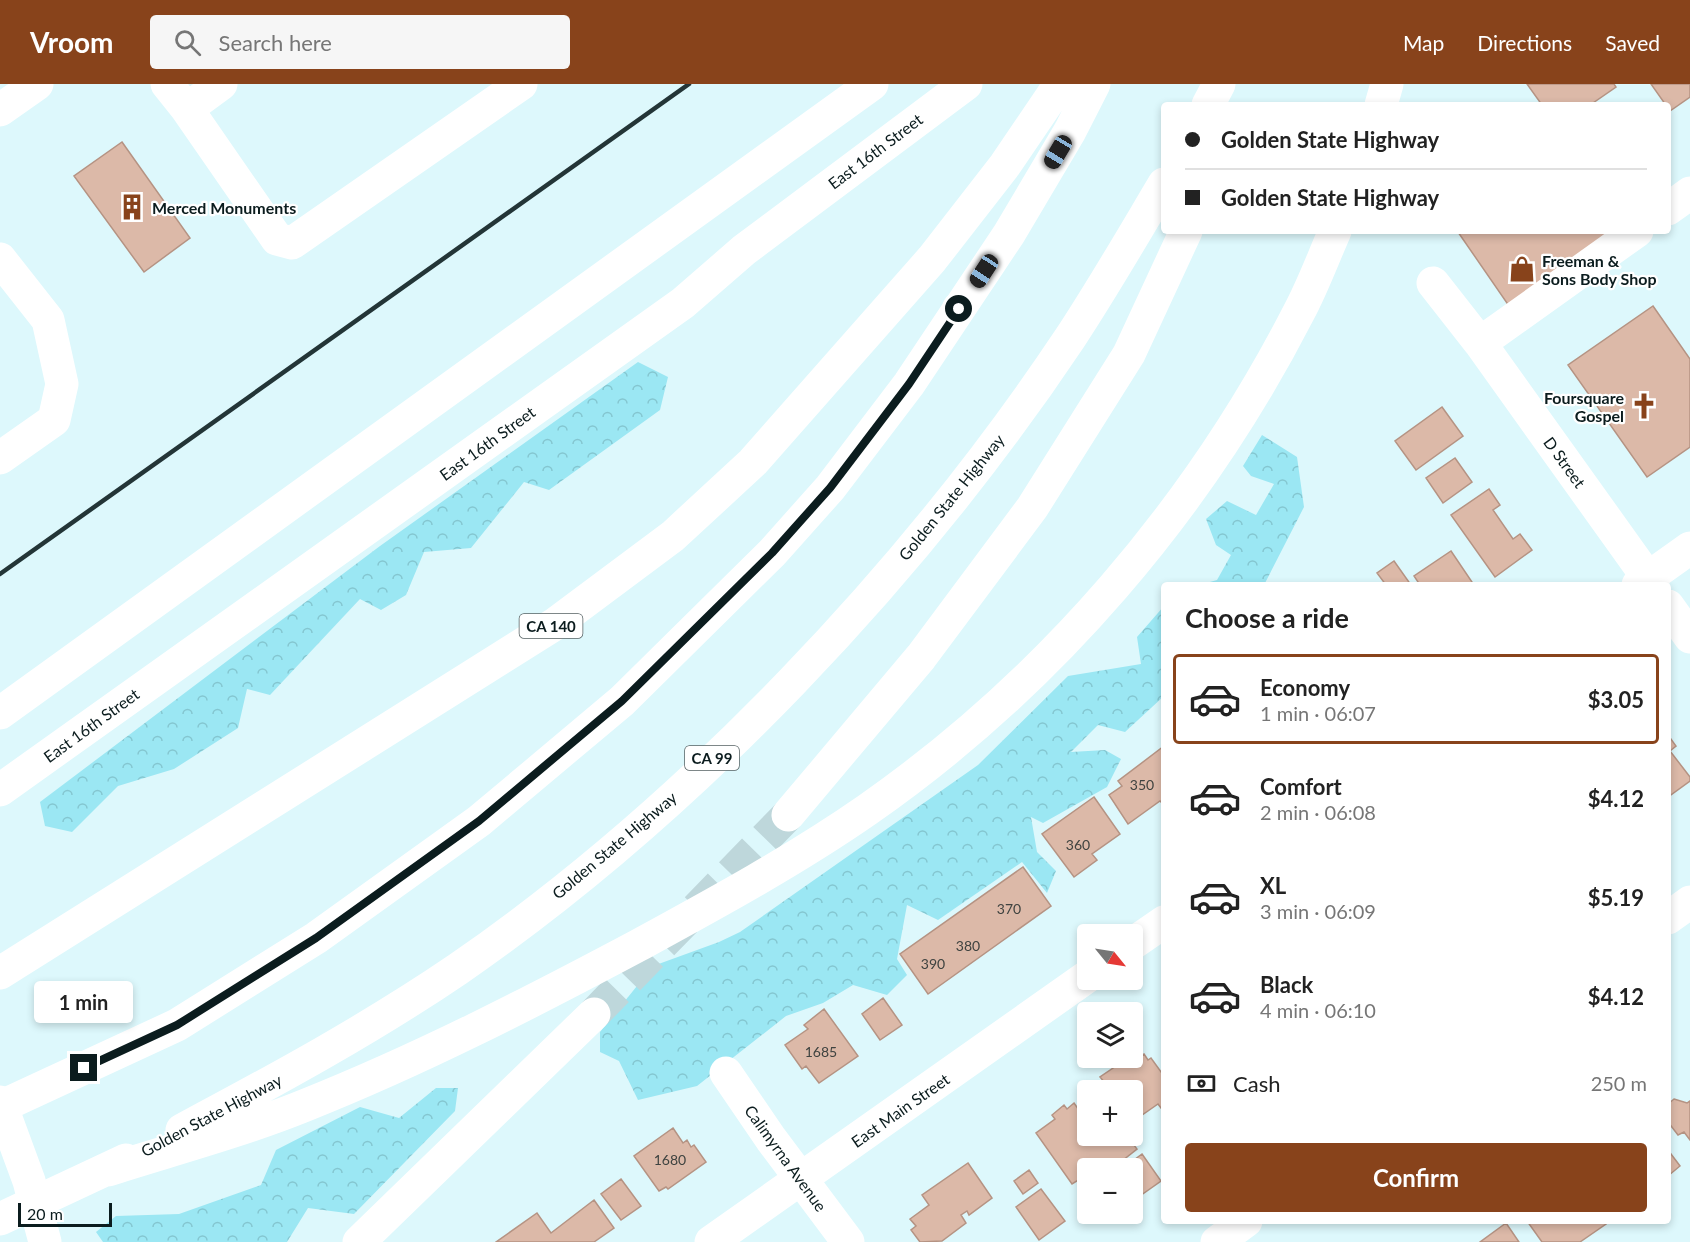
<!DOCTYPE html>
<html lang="en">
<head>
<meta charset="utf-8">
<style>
	body { margin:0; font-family:Lato,sans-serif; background:#f6f6f6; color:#222; height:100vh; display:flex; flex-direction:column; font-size:22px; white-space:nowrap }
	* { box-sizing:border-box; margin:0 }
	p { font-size:20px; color:#767676 }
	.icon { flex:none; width:33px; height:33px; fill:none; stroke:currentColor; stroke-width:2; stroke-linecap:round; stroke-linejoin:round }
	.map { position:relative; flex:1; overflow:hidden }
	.panel { position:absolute; left:1161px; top:498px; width:510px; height:642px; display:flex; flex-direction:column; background:#fff; border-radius:6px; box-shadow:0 3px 9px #0003 }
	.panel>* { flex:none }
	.top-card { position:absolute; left:1161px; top:18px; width:510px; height:132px; border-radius:6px; box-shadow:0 3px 9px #0003; display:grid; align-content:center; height:132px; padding:0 24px; background:#fff }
	.needle { width:39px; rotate:120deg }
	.tools { position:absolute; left:1077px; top:840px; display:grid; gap:12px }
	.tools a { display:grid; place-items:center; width:66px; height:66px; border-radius:6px; background:#fff; box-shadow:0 3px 9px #0003; font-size:30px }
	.scale { position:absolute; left:18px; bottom:15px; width:94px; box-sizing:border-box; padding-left:6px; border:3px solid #0b1c1e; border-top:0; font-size:16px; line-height:21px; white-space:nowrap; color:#0b1c1e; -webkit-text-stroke:4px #fff; paint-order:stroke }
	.end { position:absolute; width:27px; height:27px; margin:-14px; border:8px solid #0b1c1e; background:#fff; box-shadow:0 0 0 3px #fff }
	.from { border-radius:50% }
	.bubble { position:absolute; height:42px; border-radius:6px; background:#fff; box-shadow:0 3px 9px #0003; font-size:20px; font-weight:700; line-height:42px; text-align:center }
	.car { position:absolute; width:18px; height:36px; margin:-18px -9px; border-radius:8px; box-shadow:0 0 4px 2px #0007; background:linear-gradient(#222 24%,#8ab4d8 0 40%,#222 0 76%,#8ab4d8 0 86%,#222 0) }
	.top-card b { display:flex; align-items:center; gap:21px; height:57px; font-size:22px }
	.top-card b+b { border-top:2px solid #e0e0e0 }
	.top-card i { width:15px; height:15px; background:#222 }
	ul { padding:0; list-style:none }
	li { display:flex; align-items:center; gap:18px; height:90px; margin:0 12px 9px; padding:0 12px; border:3px solid transparent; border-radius:6px }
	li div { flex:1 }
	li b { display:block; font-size:22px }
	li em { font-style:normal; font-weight:700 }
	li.on { border-color:#88431b }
	li>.icon { width:54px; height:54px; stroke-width:1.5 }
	h2 { padding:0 24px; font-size:27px; line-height:72px }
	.pay { display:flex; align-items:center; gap:15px; height:66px; padding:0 24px; font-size:22px }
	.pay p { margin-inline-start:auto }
	.action { display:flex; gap:12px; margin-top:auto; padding:12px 24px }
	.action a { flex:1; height:69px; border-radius:6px; background:#88431b; color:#fff; font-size:24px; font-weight:700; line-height:69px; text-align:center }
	header { display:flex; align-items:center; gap:36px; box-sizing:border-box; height:84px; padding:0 30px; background:#88431b; color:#fff }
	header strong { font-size:28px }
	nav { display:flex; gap:33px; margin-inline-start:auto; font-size:21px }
	.search { width:420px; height:54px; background:#f6f6f6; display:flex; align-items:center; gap:15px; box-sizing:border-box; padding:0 21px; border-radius:6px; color:#767676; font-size:22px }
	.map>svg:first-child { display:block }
</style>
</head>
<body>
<header>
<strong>Vroom</strong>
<div class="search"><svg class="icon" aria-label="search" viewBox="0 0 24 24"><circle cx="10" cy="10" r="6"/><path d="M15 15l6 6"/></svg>Search here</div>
<nav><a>Map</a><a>Directions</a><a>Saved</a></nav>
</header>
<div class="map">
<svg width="1690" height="1158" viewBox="0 0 1690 1158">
	<defs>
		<pattern id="forest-crowns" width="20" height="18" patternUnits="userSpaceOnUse" patternTransform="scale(1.5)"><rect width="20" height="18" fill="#9be7f3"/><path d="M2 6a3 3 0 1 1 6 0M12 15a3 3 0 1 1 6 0" fill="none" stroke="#84c6d0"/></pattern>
	</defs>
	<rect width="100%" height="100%" fill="#ddf8fc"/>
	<path fill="url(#forest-crowns)" d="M638,278L668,293L660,326L549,406L524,398L471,464L424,468L406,511L381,526L360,515L270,611L247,605L238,644L174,685L118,702L72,748L45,742L40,718L380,462Z
		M1262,351L1297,373L1304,423L1264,501H1199L1217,496L1231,471L1216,461L1206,435L1227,417L1256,431L1274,400L1251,392L1243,382Z
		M1164,522V612L1125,648L1098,641L1071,668L1105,666L1121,675L1107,703L1043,739L1031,733L1037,768L1056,787L1047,809L1022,778L938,836L907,821L897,875L907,891L887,911L853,901L823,919L786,932L697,1002L638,1016L619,977L600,968V948L653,882L719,858L740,848L978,681L1068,592L1141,580L1137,553Z
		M436,1004H458L455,1027L354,1130L308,1124L287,1158H103L96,1148L116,1132L179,1130L261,1101L276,1066L360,1023L399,1034Z"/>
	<path fill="#dcb9a8" stroke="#b59383" stroke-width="1.5" d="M1527,0H1614L1616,3L1590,21H1542Z
		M1651,0H1690V13L1670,27Z
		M122,58L190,154L144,188L74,92Z
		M1459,147H1615L1509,222L1458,148Z
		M1653,222L1690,275V363L1647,393L1568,281Z
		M1442,323L1463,352L1416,386L1395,357Z
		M1455,374L1472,398L1443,419L1426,394Z
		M1489,405L1500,421L1493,426L1513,455L1520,450L1532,466L1495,493L1451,431Z
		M1451,467L1474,501H1420L1414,492Z
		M1394,477L1411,501H1386L1377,489Z
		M1668,651L1676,662L1670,667L1690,693V697L1668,713Z
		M1164,662V721L1160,717L1128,740L1109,711L1122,702L1118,697Z
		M1094,713L1120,750L1092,770L1097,776L1074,793L1042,750Z
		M1023,783L1051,822L928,910L900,870Z
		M883,914L902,941L880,956L862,930Z
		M824,925L858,972L819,999L806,982L802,985L785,961L808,945L804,941Z
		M1144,970L1148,976L1151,974L1164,992V1028L1158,1020L1132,1038V1006H1104L1101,1003L1105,999L1100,993L1125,976L1128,980Z
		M1674,1015L1687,1019L1690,1017V1056L1684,1048L1678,1051L1668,1038V1020Z
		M1074,1019L1088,1039V1052H1127L1137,1065L1113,1084H1088V1090L1072,1100L1036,1049L1055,1035L1052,1031L1064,1021L1067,1025Z
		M673,1044L683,1059L687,1056L691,1063L694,1061L706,1078L668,1105L666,1103L659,1107L634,1072Z
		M1668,1066L1680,1082L1668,1092Z
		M1142,1070L1161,1097L1137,1114L1132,1108V1084H1123Z
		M968,1079L992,1114L969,1131L967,1127L961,1131L966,1139L942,1157L920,1158L911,1146L916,1142L910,1135L929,1121L922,1111Z
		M1029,1086L1038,1099L1023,1110L1014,1097Z
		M621,1095L641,1122L621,1136L601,1110Z
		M1041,1105L1065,1137L1039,1156L1016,1123Z
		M594,1116L614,1144L594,1158H496L537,1129L551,1149Z
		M1527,1137H1604L1606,1140L1580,1158H1542Z
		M1506,1139L1519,1158H1480Z"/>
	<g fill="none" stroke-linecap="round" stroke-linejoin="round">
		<path stroke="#bed7db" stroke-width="33" stroke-dasharray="33 16" stroke-linecap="butt" d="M594,930L788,731"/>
		<path stroke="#fff" stroke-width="33" d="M167,0L187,25
			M221,0L187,25L277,155L292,159L521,0
			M0,26L37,0
			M1668,125L1690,109
			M0,175L48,236L62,300L54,336L0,374
			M1433,199L1480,259L1653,501
			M1480,259L1637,147
			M1638,501L1690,464
			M1668,522L1690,553
			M1668,834L1690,818
			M1132,860L1164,838
			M726,989L771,1055L848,1158
			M711,1158L1088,892
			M1217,1158L1246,1137"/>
		<path stroke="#fff" stroke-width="33" d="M0,629L872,0
			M0,706L683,219L744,166L966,0
			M0,1018L29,1097L45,1158"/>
		<path stroke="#fff" stroke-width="33" d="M1208,21L1219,0
			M1381,21L1387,0
			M788,731L921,573L1032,424L1129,270L1186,147
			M0,889L555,540L673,452L753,378L932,175L1005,81L1060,0
			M0,1023L177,941L316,854L479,737L622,617L772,469L830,404L909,300L1009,150L1070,47L1094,0
			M182,1046C276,996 370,945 458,885C691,724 913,489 1070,254C1103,204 1133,152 1164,100
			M108,1086C174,1065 242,1047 306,1021C421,975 530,919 639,861C716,819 795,776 867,726C1049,599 1198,425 1299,228C1313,202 1323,174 1335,147
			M0,1135L126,1076
			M359,1158L594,930"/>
		<path stroke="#233537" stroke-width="4.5" d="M0,490L689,0"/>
	</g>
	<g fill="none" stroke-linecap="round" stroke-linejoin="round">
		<path stroke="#0b1c1e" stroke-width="8" d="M84,984L177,941L316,854L479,737L622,617L772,469L830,404L909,300L959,225"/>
	</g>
	<defs>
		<g id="building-bare" transform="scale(2.07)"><path d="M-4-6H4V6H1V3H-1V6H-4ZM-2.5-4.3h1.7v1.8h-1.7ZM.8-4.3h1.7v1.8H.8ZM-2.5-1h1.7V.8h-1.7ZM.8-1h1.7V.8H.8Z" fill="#88431b" stroke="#fff" stroke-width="2.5" paint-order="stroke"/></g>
		<g id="shop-bare" transform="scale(2.07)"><path d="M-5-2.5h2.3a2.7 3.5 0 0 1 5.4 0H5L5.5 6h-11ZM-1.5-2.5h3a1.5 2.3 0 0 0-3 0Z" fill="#88431b" stroke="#fff" stroke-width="2.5" paint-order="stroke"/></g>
		<g id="church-bare" transform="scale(2.07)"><path d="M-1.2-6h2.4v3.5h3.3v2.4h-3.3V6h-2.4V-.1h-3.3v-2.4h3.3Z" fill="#88431b" stroke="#fff" stroke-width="2.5" paint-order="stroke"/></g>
	</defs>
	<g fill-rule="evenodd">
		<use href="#building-bare" x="132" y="123"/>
		<use href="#shop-bare" x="1522" y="185"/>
		<use href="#church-bare" x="1644" y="322"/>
	</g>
	<g text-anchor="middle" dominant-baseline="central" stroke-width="4.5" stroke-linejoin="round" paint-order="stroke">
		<g font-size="14" fill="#3f4340">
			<text x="1142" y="700">350</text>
			<text x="1078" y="760">360</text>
			<text x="1009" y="824">370</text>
			<text x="968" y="861">380</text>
			<text x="933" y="879">390</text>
			<text x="821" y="967">1685</text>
			<text x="670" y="1075">1680</text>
		</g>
		<g fill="#fff" stroke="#546062" stroke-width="1.5">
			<rect x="519.5" y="530" width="63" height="24" rx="4.5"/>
			<rect x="685" y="662" width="54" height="24" rx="4.5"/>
		</g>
		<g font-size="15" font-weight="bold" fill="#0b1c1e">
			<text x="551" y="542">CA 140</text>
			<text x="712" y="674">CA 99</text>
		</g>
		<g font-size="16" fill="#0b1c1e" stroke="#fff">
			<text transform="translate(875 67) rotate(-37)">East 16th Street</text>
			<text transform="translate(487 359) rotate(-36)">East 16th Street</text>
			<text transform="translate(1565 378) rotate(54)">D Street</text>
			<text transform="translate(951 413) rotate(-51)">Golden State Highway</text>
			<text transform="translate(91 641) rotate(-36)">East 16th Street</text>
			<text transform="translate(614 761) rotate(-40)">Golden State Highway</text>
			<text transform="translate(900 1026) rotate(-35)">East Main Street</text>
			<text transform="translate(211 1031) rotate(-28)">Golden State Highway</text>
			<text transform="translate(786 1074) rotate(54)">Calimyrna Avenue</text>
		</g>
		<g font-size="16" font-weight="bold" fill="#0b1c1e" stroke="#fff" text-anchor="start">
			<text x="152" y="123">Merced Monuments</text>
			<text x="1542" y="176">Freeman &amp;<tspan x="1542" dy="18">Sons Body Shop</tspan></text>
			<text x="1624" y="313" text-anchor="end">Foursquare<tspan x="1624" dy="18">Gospel</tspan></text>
		</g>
	</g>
</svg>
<div class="tools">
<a><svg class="needle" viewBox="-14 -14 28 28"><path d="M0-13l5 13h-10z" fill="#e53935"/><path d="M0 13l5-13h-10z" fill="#767676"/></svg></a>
<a><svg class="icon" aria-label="layers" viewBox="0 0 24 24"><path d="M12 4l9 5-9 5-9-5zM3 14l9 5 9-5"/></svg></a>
<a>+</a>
<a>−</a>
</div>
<div class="scale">20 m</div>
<i class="end from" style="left:959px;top:225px"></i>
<i class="end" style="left:84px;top:984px"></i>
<div class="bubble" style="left:34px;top:897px;width:99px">1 min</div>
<i class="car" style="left:1058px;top:68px;rotate:211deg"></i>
<i class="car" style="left:984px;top:187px;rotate:213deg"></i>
<div class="top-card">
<b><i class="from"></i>Golden State Highway</b>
<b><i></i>Golden State Highway</b>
</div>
<section class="panel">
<h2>Choose a ride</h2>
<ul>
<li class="on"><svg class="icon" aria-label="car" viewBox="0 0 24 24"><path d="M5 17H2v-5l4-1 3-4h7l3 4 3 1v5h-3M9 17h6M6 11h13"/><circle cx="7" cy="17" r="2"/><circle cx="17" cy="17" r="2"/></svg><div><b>Economy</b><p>1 min · 06:07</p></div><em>$3.05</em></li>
<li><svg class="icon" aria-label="car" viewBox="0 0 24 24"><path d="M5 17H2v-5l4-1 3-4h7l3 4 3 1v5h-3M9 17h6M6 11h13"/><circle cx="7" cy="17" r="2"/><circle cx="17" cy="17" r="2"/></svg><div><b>Comfort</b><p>2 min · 06:08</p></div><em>$4.12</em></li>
<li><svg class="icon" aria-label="car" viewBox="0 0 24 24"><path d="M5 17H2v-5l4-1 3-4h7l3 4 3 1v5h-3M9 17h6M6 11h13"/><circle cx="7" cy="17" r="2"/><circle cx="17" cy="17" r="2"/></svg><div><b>XL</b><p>3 min · 06:09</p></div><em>$5.19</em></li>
<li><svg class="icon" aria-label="car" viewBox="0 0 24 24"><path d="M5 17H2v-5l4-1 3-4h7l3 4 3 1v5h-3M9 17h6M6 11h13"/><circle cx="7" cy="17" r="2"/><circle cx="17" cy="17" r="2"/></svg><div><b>Black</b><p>4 min · 06:10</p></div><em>$4.12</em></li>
</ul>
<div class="pay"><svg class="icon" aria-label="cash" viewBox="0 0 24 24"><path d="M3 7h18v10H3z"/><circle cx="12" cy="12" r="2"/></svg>Cash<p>250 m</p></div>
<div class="action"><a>Confirm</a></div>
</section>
</div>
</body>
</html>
